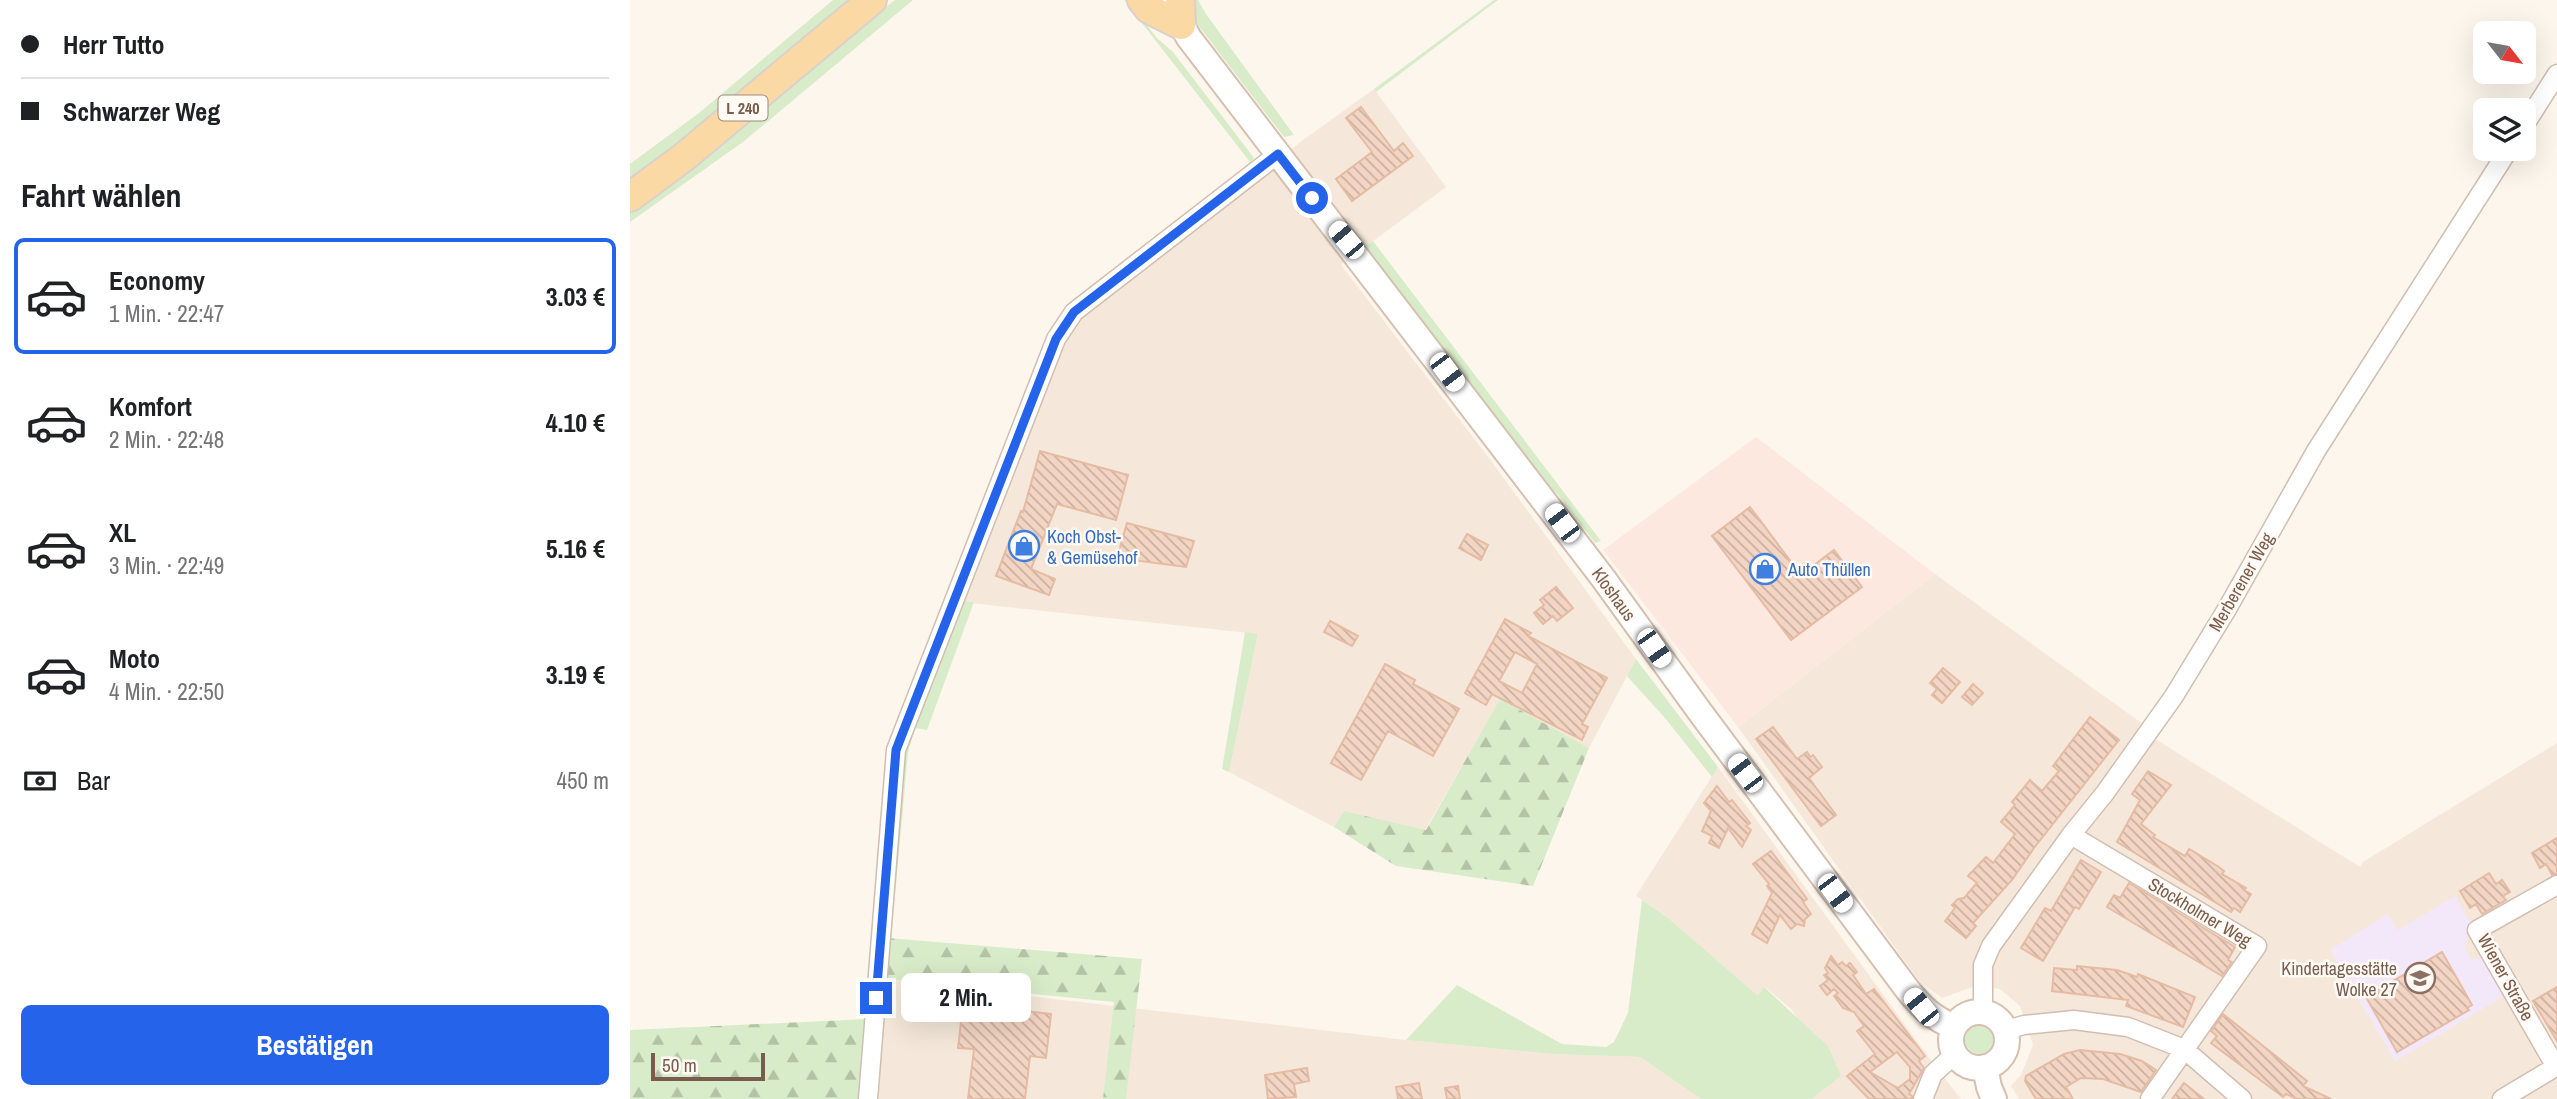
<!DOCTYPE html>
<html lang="de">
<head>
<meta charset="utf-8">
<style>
	body { margin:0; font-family:"Archivo Narrow",sans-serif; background:#f2f2f2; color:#202124; height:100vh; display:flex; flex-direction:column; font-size:26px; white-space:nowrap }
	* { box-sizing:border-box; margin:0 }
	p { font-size:23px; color:#757577 }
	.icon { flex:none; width:38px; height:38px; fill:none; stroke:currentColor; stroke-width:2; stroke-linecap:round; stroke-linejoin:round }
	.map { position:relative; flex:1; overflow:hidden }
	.sheet { display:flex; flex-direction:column; background:#fff; width:630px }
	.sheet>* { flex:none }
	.guide { display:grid; align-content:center; height:154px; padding:0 21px; background:#fff }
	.needle { width:46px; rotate:121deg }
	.controls { position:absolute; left:1843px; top:21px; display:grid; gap:14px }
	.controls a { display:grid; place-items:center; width:63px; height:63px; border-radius:10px; background:#fff; box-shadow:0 7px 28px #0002; font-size:35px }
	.scale { position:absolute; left:21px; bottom:18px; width:114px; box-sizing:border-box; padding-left:7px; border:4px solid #7a5c4d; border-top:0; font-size:19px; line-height:24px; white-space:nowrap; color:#7a5c4d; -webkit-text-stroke:5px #fffaf3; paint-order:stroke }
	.end { position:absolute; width:32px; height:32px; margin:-16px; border:9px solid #2563eb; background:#fff; box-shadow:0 0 0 4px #fff }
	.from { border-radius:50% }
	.bubble { position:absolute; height:49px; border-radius:10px; background:#fff; box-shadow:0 7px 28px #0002; font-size:23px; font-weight:700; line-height:49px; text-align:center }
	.car { position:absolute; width:21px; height:42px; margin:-21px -10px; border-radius:9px; box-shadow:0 0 5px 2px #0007; background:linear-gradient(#fff 24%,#345 0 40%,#fff 0 76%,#345 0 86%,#fff 0) }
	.guide b { display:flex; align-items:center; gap:24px; height:66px; font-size:26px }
	.guide b+b { border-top:2px solid #e0e0e0 }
	.guide i { width:18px; height:18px; background:#202124 }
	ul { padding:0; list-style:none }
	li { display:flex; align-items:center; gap:21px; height:116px; margin:0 14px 10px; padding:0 7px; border:4px solid transparent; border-radius:10px }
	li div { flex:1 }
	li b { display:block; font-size:26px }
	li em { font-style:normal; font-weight:700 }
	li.current { border-color:#2563eb }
	li>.icon { width:63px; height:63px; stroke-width:1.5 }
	h2 { padding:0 21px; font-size:32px; line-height:84px }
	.pay { display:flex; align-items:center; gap:18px; height:77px; padding:0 21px; font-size:26px }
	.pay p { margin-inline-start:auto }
	.cta { display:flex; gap:14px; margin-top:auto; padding:14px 21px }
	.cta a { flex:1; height:80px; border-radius:10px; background:#2563eb; color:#fff; font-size:28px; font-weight:700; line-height:80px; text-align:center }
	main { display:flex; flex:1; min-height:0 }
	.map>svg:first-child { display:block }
</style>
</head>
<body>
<main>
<section class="sheet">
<div class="guide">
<b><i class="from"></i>Herr Tutto</b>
<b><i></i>Schwarzer Weg</b>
</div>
<h2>Fahrt wählen</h2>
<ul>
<li class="current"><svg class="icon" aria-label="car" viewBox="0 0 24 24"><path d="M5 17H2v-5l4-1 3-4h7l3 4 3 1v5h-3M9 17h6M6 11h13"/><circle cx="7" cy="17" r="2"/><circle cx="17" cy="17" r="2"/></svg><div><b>Economy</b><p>1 Min. · 22:47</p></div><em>3.03 €</em></li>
<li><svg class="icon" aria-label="car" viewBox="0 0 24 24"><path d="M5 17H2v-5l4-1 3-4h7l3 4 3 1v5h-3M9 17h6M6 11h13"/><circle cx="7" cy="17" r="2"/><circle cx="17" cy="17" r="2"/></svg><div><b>Komfort</b><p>2 Min. · 22:48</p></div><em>4.10 €</em></li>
<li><svg class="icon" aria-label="car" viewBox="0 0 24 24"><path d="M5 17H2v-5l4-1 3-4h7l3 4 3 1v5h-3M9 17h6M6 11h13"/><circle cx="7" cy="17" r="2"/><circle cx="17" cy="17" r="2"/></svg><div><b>XL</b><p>3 Min. · 22:49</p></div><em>5.16 €</em></li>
<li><svg class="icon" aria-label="car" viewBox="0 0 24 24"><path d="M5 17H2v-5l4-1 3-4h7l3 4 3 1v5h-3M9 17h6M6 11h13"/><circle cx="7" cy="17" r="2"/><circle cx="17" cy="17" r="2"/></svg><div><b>Moto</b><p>4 Min. · 22:50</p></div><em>3.19 €</em></li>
</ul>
<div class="pay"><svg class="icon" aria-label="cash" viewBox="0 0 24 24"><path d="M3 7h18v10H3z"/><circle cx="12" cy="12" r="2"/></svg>Bar<p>450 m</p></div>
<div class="cta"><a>Bestätigen</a></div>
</section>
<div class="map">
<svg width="1927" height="1099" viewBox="0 0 1927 1099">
	<defs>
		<pattern id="forest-firs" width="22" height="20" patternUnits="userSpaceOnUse" patternTransform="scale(1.75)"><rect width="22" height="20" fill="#d8ecc9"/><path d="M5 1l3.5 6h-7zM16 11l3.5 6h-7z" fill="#b4c2a5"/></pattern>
		<pattern id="building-back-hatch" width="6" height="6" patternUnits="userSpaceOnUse" patternTransform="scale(1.75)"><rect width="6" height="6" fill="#f3d5c3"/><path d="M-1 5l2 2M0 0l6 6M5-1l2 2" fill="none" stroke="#cab0a1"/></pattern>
	</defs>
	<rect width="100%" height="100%" fill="#fdf6ec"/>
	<path fill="#f5e8da" d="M744,89L816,187L711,265L859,458L1006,659L959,748L870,700L795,830L714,811L704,827L599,772L628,634L331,602L426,362L446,321L673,140Z
		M1305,574L1517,727L1522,737L1730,867L1733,862L1927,743V1099H1389L1381,1086L1391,1075L1403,1045L1390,1006L1370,989L1348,985L1312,998L1289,981L1108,727Z
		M1088,767L1299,1058L1331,1099H1182L1211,1076L1161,1009L1135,987L1128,997L1036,916L1006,896Z
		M254,979L776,1040L923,1054L1010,1057L1071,1099H244Z"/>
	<path fill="#fde8e0" d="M1126,437L1305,574L1108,727L973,550Z"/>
	<path fill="#f3e8fa" d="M1825,896L1843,927L1839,929L1835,949L1842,960L1852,956L1874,996L1765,1061L1700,950L1758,914L1768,930Z"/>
	<path fill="#d8ecc9" d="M203,0H223L0,184V164L69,113Z
		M265,0H283L113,142L0,222V209L95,137Z
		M494,0H497L527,38L543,52L624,158L617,168L436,311L417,340C425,320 436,307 452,293L603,178L620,162Z
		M552,0H568L576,14L664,135L654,137L558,12Z
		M864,0H868L746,92L744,89Z
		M743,241L971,541L965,543L928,495L891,457L735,247Z
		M331,602H344L297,730L285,728L278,753L261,939L258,938L276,746Z
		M615,632L628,634L599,772L592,769Z
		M1006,659L1088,767L1082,777L1035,718L997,676Z
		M1012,900L1037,917L1128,996L1134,987L1198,1046L1211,1076L1182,1099H1071L1010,1057L923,1054L776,1040L827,985L932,1044L976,1047L984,1042L998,1013Z
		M1335 1039a15 15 0 1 1 30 0a15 15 0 1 1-30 0Z"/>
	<path fill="url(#forest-firs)" d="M870,699L959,748L903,886L766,866L704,827L714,811L796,830Z
		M258,938L512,959L496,1099H473L484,1002L254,979Z
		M238,1019L232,1099H0V1030Z"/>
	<path fill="url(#building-back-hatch)" stroke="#e6bba3" stroke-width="2" fill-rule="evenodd" d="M731,107L764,151L773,143L783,156L722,201L706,179L742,152L716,118Z
		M410,451L498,475L486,520L427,504L401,569L425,579L419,595L366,576L391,511L393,512Z
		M1120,507L1171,575L1204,550L1232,587L1161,640L1082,536Z
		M497,523L564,541L556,567L487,558Z
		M837,534L858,545L851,560L829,548Z
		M926,587L943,608L927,621L923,616L913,624L904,613L914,605L910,600Z
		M875,619L901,633L898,636L977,678L952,724L958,727L952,740L862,694L856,705L835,693ZM885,652L907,664L892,693L869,681Z
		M700,621L728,636L722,646L694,632Z
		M755,664L785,680L783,684L829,709L803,756L758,731L731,780L701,763Z
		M1313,668L1330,682L1312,703L1302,695L1307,689L1300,683Z
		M1343,684L1353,693L1342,705L1332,697Z
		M1460,717L1489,740L1404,848L1382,880L1343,923L1346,926L1336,938L1315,921L1325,908L1322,905L1328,899L1334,898L1347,883L1338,876L1356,857L1363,863L1385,834L1371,822L1385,805L1382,802L1400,780L1412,791L1429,771L1423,766Z
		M1143,727L1167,759L1177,752L1180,757L1183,755L1192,767L1179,778L1206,815L1191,826L1126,739Z
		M1518,771L1541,785L1511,824L1525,835L1523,837L1555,856L1559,849L1589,867L1594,871L1592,874L1616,888L1614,890L1621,894L1610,912L1604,908L1601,912L1487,842L1510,800L1502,794Z
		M1087,786L1099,802L1102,800L1120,823L1116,826L1121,830L1112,847L1098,828L1089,848L1079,843L1082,836L1072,831L1081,811L1074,803Z
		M1927,838V874L1922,875L1916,864L1910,868L1902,853Z
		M1141,851L1177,899L1173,902L1181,914L1175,919L1174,926L1167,924L1161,929L1150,915L1137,943L1122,934L1142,893L1137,886L1139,884L1123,864Z
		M1451,860L1471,872L1449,909L1445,907L1413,961L1391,948L1415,908L1421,911Z
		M1859,873L1866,884L1872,880L1880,892L1873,896L1876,900L1852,914L1846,904L1840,908L1830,891Z
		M1499,883L1605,947L1598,960L1602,962L1592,976L1477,907L1484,895L1490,898Z
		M1812,952L1842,1005L1837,1008L1839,1010L1767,1052L1736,997Z
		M1201,956L1208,965L1212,962L1216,966L1220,963L1227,972L1223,975L1236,994L1244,989L1295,1056L1289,1061L1294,1068L1279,1094L1282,1096V1099H1239L1217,1076L1245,1054L1227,1031L1234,1026L1224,1012L1213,1008L1204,996L1208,993L1204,989L1197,995L1190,986L1198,980L1194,975L1198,973L1195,968ZM1267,1052L1280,1067V1079L1268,1088L1240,1072Z
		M1447,966L1487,970L1507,977L1508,974L1565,997L1553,1027L1496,1006L1498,1000L1422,991L1424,968L1447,970Z
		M1927,987V1041L1903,1001Z
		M333,1004L421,1014L416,1058L400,1056L395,1099H338L344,1049L328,1048Z
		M1593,1014L1677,1081L1673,1086L1701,1099H1667L1656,1094L1653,1097L1581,1043L1587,1036L1581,1031Z
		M1450,1050L1490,1054L1512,1061L1526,1070L1511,1092L1473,1079L1451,1078L1436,1087L1443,1099H1406L1395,1081L1396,1076L1434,1054Z
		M677,1068L679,1081L664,1084L666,1097L638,1099L635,1075Z
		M789,1083L792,1099H768L766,1087Z
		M1554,1083L1574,1099H1542Z
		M828,1086L830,1099H817L815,1088Z"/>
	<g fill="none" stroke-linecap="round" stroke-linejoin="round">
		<g stroke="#d1beb0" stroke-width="21">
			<path id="minor" d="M1894,126L1927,74
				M1441,835L1627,946L1520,1099
				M1353,1012V965L1361,946L1441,835L1475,793L1544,696L1597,609L1686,451L1879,149
				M1376,1030L1394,1025L1444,1020L1498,1027L1554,1049L1612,1099
				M1926,1067L1847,930L1927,885
				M238,1099L266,750L426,339L444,312L648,154
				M1293,1099L1303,1074L1325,1054
				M1872,1099L1927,1066"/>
		</g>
		<g stroke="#d6c0b0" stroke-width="28">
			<path id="secondary" d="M542,8L559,38L973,578L1070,712L1277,989C1291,1007 1303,1018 1324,1027
				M1321 1040a28 28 0 1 1 56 0a28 28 0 1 1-56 0Z
				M1355,1067L1359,1087L1364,1099"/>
		</g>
		<g stroke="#dad1cd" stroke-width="32">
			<path id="primary" d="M512,0L519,9L551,25L550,0
				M0,197L54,157L242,0"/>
		</g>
		<use href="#minor" stroke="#fff" stroke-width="18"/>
		<use href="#secondary" stroke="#fff" stroke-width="24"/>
		<use href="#primary" stroke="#fbd9a5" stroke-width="28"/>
	</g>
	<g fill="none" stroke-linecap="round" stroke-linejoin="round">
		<path stroke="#2563eb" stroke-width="9" d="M246,998L266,750L426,339L444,312L648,154L682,198"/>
	</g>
	<defs>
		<g id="shop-ring" transform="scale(1.575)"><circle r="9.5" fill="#fffaf3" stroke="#3f7fe0" stroke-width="1.5"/><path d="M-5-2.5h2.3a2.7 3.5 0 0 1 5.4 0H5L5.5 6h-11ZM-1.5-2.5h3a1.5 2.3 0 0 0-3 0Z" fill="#3f7fe0"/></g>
		<g id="school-ring" transform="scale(1.575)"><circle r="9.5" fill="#fffaf3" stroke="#8d6e63" stroke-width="1.5"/><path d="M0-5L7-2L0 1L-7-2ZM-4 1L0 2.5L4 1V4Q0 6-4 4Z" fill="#8d6e63"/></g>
	</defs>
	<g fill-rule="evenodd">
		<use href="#shop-ring" x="394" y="546"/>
		<use href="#shop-ring" x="1135" y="569"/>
		<use href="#school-ring" x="1790" y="978"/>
	</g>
	<g text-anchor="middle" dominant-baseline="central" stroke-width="5" stroke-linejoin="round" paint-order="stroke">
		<rect fill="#fffaf3" stroke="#a28b7f" stroke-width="2" x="88.5" y="95.5" width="49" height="25" rx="5"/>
		<g font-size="16" font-weight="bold" fill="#7a5c4d">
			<text x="113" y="108">L 240</text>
		</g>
		<g font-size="18" fill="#366cbe" stroke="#fffaf3" text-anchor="start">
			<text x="417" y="536">Koch Obst-<tspan x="417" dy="21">&amp; Gemüsehof</tspan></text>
			<text x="1158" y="569">Auto Thüllen</text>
		</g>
		<g font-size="18" fill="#7a5c4d" stroke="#fffaf3">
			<text transform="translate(1611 582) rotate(-60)">Merberener Weg</text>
			<text transform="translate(984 594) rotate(54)">Kloshaus</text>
			<text transform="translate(1570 912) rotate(31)">Stockholmer Weg</text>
			<text transform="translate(1876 977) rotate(61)">Wiener Straße</text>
		</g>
		<g font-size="18" fill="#785e54" stroke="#fffaf3" text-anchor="end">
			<text x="1767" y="968">Kindertagesstätte<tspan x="1767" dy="21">Wolke 27</tspan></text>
		</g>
	</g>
</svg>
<div class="controls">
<a><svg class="needle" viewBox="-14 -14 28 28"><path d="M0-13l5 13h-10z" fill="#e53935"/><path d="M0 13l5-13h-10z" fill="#757577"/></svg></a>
<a><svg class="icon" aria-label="layers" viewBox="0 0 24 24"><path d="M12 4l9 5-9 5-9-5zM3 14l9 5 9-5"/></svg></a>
</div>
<div class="scale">50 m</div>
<i class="end from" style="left:682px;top:198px"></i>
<i class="end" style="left:246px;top:998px"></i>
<div class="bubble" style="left:271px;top:973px;width:130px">2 Min.</div>
<i class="car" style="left:716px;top:240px;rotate:320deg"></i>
<i class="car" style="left:817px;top:372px;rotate:143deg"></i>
<i class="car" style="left:932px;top:523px;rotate:323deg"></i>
<i class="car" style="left:1024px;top:648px;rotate:145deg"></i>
<i class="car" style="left:1115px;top:773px;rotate:323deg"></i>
<i class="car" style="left:1205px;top:893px;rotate:143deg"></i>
<i class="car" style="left:1291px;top:1007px;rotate:321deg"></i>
</div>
</main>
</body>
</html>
